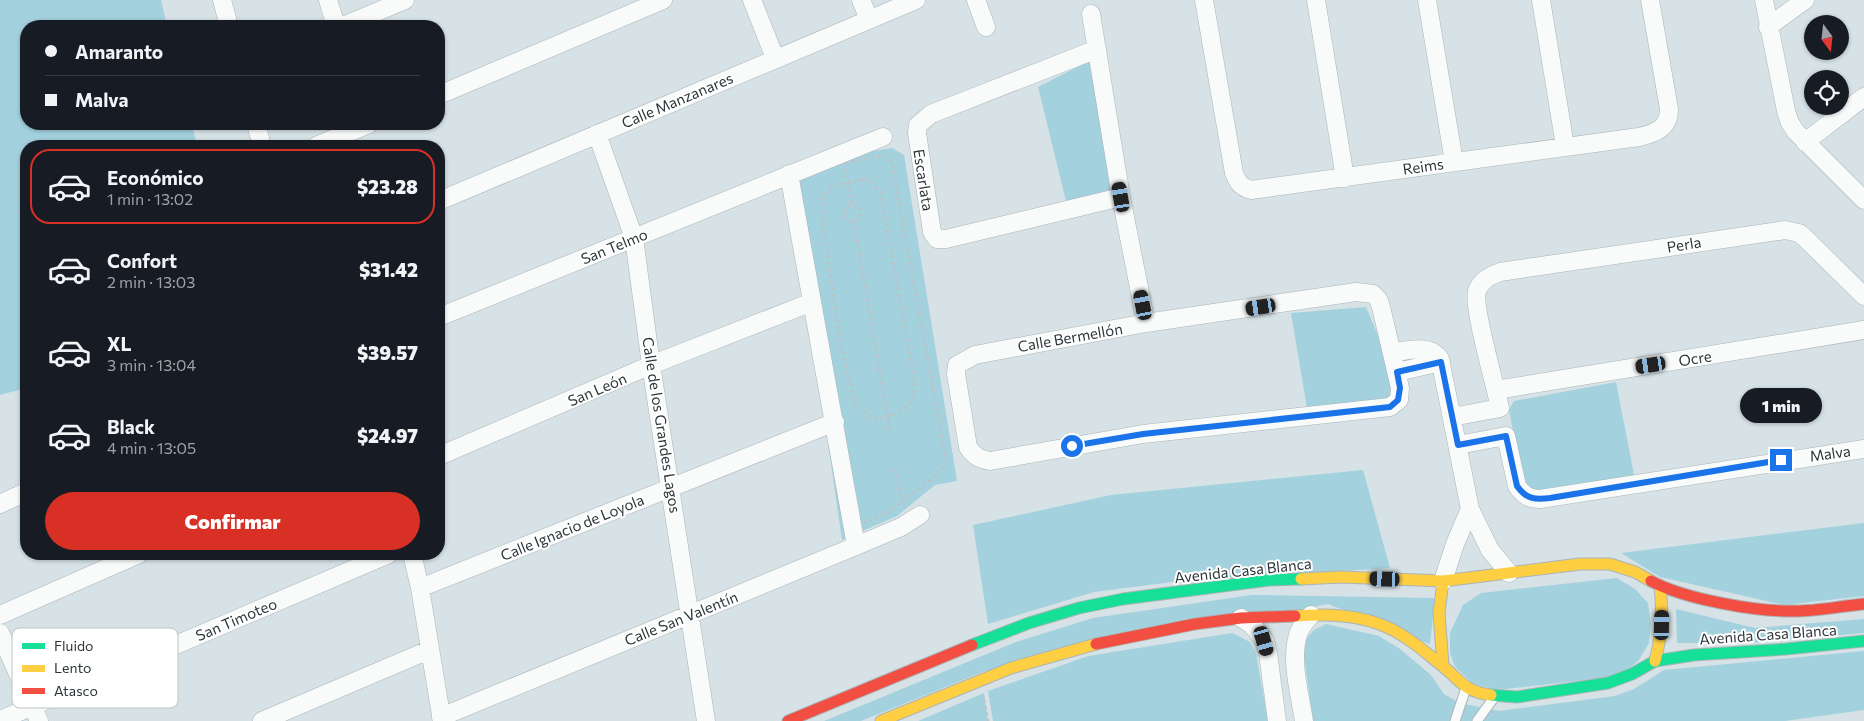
<!DOCTYPE html>
<html lang="es">
<head>
<meta charset="utf-8">
<style>
	body { margin:0; font-family:Commissioner,sans-serif; background:#20242c; color:#f1f3f6; height:100vh; display:flex; flex-direction:column; font-size:19px; white-space:nowrap }
	* { box-sizing:border-box; margin:0 }
	p { font-size:16px; color:#9ea1a6 }
	.icon { flex:none; width:28px; height:28px; fill:none; stroke:currentColor; stroke-width:2; stroke-linecap:round; stroke-linejoin:round }
	.map { position:relative; flex:1; overflow:hidden }
	.side { position:absolute; left:20px; top:140px; width:425px; height:420px; display:flex; flex-direction:column; background:#171b24; border-radius:20px; box-shadow:0 1px 4px #0004 }
	.side>* { flex:none }
	.hud { position:absolute; left:20px; top:20px; width:425px; height:110px; border-radius:20px; box-shadow:0 1px 4px #0004; display:grid; align-content:center; height:110px; padding:0 25px; background:#171b24 }
	.needle { width:32px; rotate:165deg }
	.tools { position:absolute; left:1804px; top:15px; display:grid; gap:10px }
	.tools a { display:grid; place-items:center; width:45px; height:45px; border-radius:50%; background:#171b24; box-shadow:0 1px 4px #0004; font-size:25px }
	.end { position:absolute; width:22px; height:22px; margin:-11px; border:6px solid #1a73e8; background:#fff; box-shadow:0 0 0 2px #fff }
	.from { border-radius:50% }
	.bubble { position:absolute; height:35px; border-radius:18px; background:#171b24; box-shadow:0 1px 4px #0004; font-size:16px; font-weight:800; line-height:35px; text-align:center }
	.car { position:absolute; width:15px; height:30px; margin:-15px -8px; border-radius:6px; box-shadow:0 0 4px 1px #0007; background:linear-gradient(#222 24%,#8ab4d8 0 40%,#222 0 76%,#8ab4d8 0 86%,#222 0) }
	.hud b { display:flex; align-items:center; gap:18px; height:48px; font-size:19px }
	.hud b+b { border-top:1px solid #363941 }
	.hud i { width:12px; height:12px; background:#f1f3f6 }
	ul { padding:9px 0 0; list-style:none }
	li { display:flex; align-items:center; gap:15px; height:75px; margin:0 10px 8px; padding:0 15px; border:2px solid transparent; border-radius:20px }
	li div { flex:1 }
	li b { display:block; font-size:19px }
	li em { font-style:normal; font-weight:800 }
	li.selected { border-color:#d93025 }
	li>.icon { width:45px; height:45px; stroke-width:1.5 }
	.cta { display:flex; gap:10px; margin-top:auto; padding:10px 25px }
	.cta a { flex:1; height:58px; border-radius:30px; background:#d93025; color:#fff; font-size:20px; font-weight:800; line-height:58px; text-align:center }
	.map>svg:first-child { display:block }
</style>
</head>
<body>
<div class="map">
<svg width="1864" height="721" viewBox="0 0 1864 721">
	<rect width="100%" height="100%" fill="#d6e2e6"/>
	<path fill="#a3d1de" d="M0,0H161L167,26H26V124H192L197,146H26V388L0,395Z
		M1093,59L1116,194L1067,205L1038,87Z
		M892,148L904,155L957,481L935,485L897,516L842,540L828,443L841,420L823,313L805,299L786,197L801,175L844,156Z
		M1366,307L1386,354L1395,391L1387,405L1308,414L1291,313Z
		M1616,382L1634,475L1541,494L1523,485L1509,410L1514,401Z
		M1363,470L1390,568L1172,582L1094,592L988,624L973,525L1111,495Z
		M1864,523V596L1784,605L1660,577L1621,553Z
		M1617,578L1635,589L1648,603L1651,624L1649,643L1639,660L1620,676L1497,690L1472,683L1455,667L1450,653V633L1463,605L1481,593Z
		M1252,595L1435,598L1430,644L1328,604L985,671L861,721H824L1016,642L1093,618Z
		M1676,609L1755,628L1864,619V633L1750,643H1677Z
		M1326,624L1379,636L1400,649L1431,675L1444,694L1460,703L1499,711L1615,696L1634,689L1664,670L1864,651V710L1785,721H1313L1304,656V641L1314,630Z
		M1232,633L1250,642L1256,654L1268,721H993L988,691L1088,656Z
		M984,693L988,721H918Z"/>
	<g fill="none" stroke-linecap="round" stroke-linejoin="round">
		<g stroke="#abb4b7" stroke-width="11">
			<path id="lane" d="M1455,721L1466,688
				M1477,721L1493,699"/>
		</g>
		<g stroke="#abb4b7" stroke-width="19">
			<path id="street" d="M222,0L229,26
				M328,0L336,26
				M752,0L775,58
				M861,0L869,19
				M976,0L986,27
				M1204,0L1234,173C1238,183 1241,187 1251,190L1639,137C1656,133 1669,128 1669,109L1650,0
				M1316,0L1345,178
				M1427,0L1454,162
				M1541,0L1565,146
				M1764,0L1786,111L1790,123L1796,132L1864,200
				M1091,14L1121,197L1146,323
				M343,26L405,0
				M1768,27L1805,0
				M1097,49L931,114L918,125L917,133L932,232L937,239H946L1121,197
				M439,95L663,0
				M256,124L262,146
				M597,134L634,238L651,365L706,721
				M1805,142L1864,97
				M316,146L369,124
				M789,174L856,546
				M439,201L916,0
				M1356,292L1373,294L1378,299L1381,307L1400,388L1399,400L1390,407L1143,434L990,461C979,459 974,456 968,447L956,374L957,365L975,355L1146,323Z
				M439,317L883,137
				M1392,353C1407,350 1430,344 1440,359L1470,509L1490,550L1509,573
				M1397,372L1441,362
				M1496,390L1864,330
				M1452,417L1500,408C1496,388 1472,305 1477,291C1481,280 1490,276 1500,272L1785,230L1799,233L1805,238L1864,296
				M1458,445L1506,436L1517,486C1523,495 1529,499 1540,499L1864,449
				M439,456L651,365L812,302
				M0,504L26,492
				M412,554L420,588L442,721
				M1443,581L1455,544L1470,509
				M420,588L835,422
				M0,615L139,554
				M1241,618L1252,625L1265,641L1268,653L1277,721
				M0,633L39,721
				M441,717L856,546L901,527L920,515
				M0,720L389,554
				M262,721L429,650
				M1304,721C1300,694 1290,662 1298,635C1300,627 1306,621 1311,615"/>
		</g>
		<g stroke="#abb4b7" stroke-width="13">
			<path id="fast" d="M972,645L1029,623L1079,608L1123,599L1269,580L1301,579
				M1491,695L1517,697L1608,683L1632,674L1655,661L1694,655L1786,649L1864,641"/>
		</g>
		<g stroke="#abb4b7" stroke-width="13">
			<path id="slow" d="M1301,579L1341,577L1443,581L1580,564H1610L1635,572L1651,581
				M1443,581L1439,613L1443,666
				M1295,616C1327,614 1359,614 1389,628C1408,637 1424,651 1440,664C1461,680 1462,691 1491,695
				M1655,661C1662,636 1663,612 1660,586
				M881,721L1011,668L1096,644"/>
		</g>
		<g stroke="#abb4b7" stroke-width="13">
			<path id="jam" d="M1651,581C1684,599 1757,612 1795,611C1818,611 1841,606 1864,604
				M1096,644L1195,624L1241,618L1295,616
				M788,721L972,645"/>
		</g>
		<path stroke="#bdc2c3" stroke-width="3" stroke-dasharray="2.5 4" stroke-linecap="butt" d="M884,156L889,159L892,164L945,454L943,468L931,480L887,513L860,524L798,192C799,188 800,184 802,181C813,167 867,158 884,156Z
			M845,169L852,205
			M866,179L872,181L881,194L915,384L914,394L910,403L903,410L892,416L877,419L868,416L855,403L841,347L821,210C821,184 846,182 866,179Z
			M845 213a8 8 0 1 1 16 0a8 8 0 1 1-16 0Z
			M854,221L890,431
			M895,469L903,502
			M984,700L988,721"/>
		<use href="#lane" stroke="#f9fbfb" stroke-width="9"/>
		<use href="#street" stroke="#f9fbfb" stroke-width="18"/>
		<use href="#fast" stroke="#16e098" stroke-width="11"/>
		<use href="#slow" stroke="#ffcf43" stroke-width="11"/>
		<use href="#jam" stroke="#f24e42" stroke-width="11"/>
	</g>
	<g fill="none" stroke-linecap="round" stroke-linejoin="round">
		<path stroke="#1a73e8" stroke-width="6" d="M1072,446L1143,434L1390,407L1398,400L1400,388L1397,372L1441,362L1458,445L1506,436L1517,486C1526,499 1535,500 1550,498L1781,460"/>
	</g>
	<g text-anchor="middle" dominant-baseline="central" stroke-width="4" stroke-linejoin="round" paint-order="stroke">
		<g font-size="15" fill="#2d3639" stroke="#fff">
			<text transform="translate(677 100) rotate(-23)">Calle Manzanares</text>
			<text transform="translate(1423 166) rotate(-8)">Reims</text>
			<text transform="translate(924 180) rotate(81)">Escarlata</text>
			<text transform="translate(1684 244) rotate(-9)">Perla</text>
			<text transform="translate(614 246) rotate(-22)">San Telmo</text>
			<text transform="translate(1070 337) rotate(-10)">Calle Bermellón</text>
			<text transform="translate(1695 358) rotate(-9)">Ocre</text>
			<text transform="translate(597 389) rotate(-23)">San León</text>
			<text transform="translate(662 425) rotate(81)">Calle de los Grandes Lagos</text>
			<text transform="translate(1830 453) rotate(-8)">Malva</text>
			<text transform="translate(572 527) rotate(-22)">Calle Ignacio de Loyola</text>
			<text transform="translate(1243 570) rotate(-6)">Avenida Casa Blanca</text>
			<text transform="translate(681 618) rotate(-22)">Calle San Valentín</text>
			<text transform="translate(236 619) rotate(-23)">San Timoteo</text>
			<text transform="translate(1768 634) rotate(-4)">Avenida Casa Blanca</text>
		</g>
	</g>
	<rect x="12" y="628" width="166" height="80" rx="8" fill="#fff" stroke="#c0c3c4" stroke-width="1"/>
	<rect x="22" y="643" width="23" height="6" fill="#16e098"/>
	<rect x="22" y="665" width="23" height="7" fill="#ffcf43"/>
	<rect x="22" y="688" width="23" height="6" fill="#f24e42"/>
	<g font-size="14" fill="#2d3639">
		<text x="54" y="651">Fluido</text>
		<text x="54" y="673">Lento</text>
		<text x="54" y="696">Atasco</text>
	</g>
</svg>
<div class="tools">
<a><svg class="needle" viewBox="-14 -14 28 28"><path d="M0-13l5 13h-10z" fill="#e53935"/><path d="M0 13l5-13h-10z" fill="#9ea1a6"/></svg></a>
<a><svg class="icon" aria-label="locate" viewBox="0 0 24 24"><circle cx="12" cy="12" r="6"/><path d="M12 2v4M12 18v4M2 12h4M18 12h4"/></svg></a>
</div>
<i class="end from" style="left:1072px;top:446px"></i>
<i class="end" style="left:1781px;top:460px"></i>
<div class="bubble" style="left:1740px;top:388px;width:82px">1 min</div>
<i class="car" style="left:1121px;top:197px;rotate:350deg"></i>
<i class="car" style="left:1143px;top:305px;rotate:349deg"></i>
<i class="car" style="left:1261px;top:307px;rotate:261deg"></i>
<i class="car" style="left:1651px;top:365px;rotate:261deg"></i>
<i class="car" style="left:1385px;top:579px;rotate:272deg"></i>
<i class="car" style="left:1662px;top:625px;rotate:1deg"></i>
<i class="car" style="left:1264px;top:641px;rotate:164deg"></i>
<div class="hud">
<b><i class="from"></i>Amaranto</b>
<b><i></i>Malva</b>
</div>
<section class="side">
<ul>
<li class="selected"><svg class="icon" aria-label="car" viewBox="0 0 24 24"><path d="M5 17H2v-5l4-1 3-4h7l3 4 3 1v5h-3M9 17h6M6 11h13"/><circle cx="7" cy="17" r="2"/><circle cx="17" cy="17" r="2"/></svg><div><b>Económico</b><p>1 min · 13:02</p></div><em>$23.28</em></li>
<li><svg class="icon" aria-label="car" viewBox="0 0 24 24"><path d="M5 17H2v-5l4-1 3-4h7l3 4 3 1v5h-3M9 17h6M6 11h13"/><circle cx="7" cy="17" r="2"/><circle cx="17" cy="17" r="2"/></svg><div><b>Confort</b><p>2 min · 13:03</p></div><em>$31.42</em></li>
<li><svg class="icon" aria-label="car" viewBox="0 0 24 24"><path d="M5 17H2v-5l4-1 3-4h7l3 4 3 1v5h-3M9 17h6M6 11h13"/><circle cx="7" cy="17" r="2"/><circle cx="17" cy="17" r="2"/></svg><div><b>XL</b><p>3 min · 13:04</p></div><em>$39.57</em></li>
<li><svg class="icon" aria-label="car" viewBox="0 0 24 24"><path d="M5 17H2v-5l4-1 3-4h7l3 4 3 1v5h-3M9 17h6M6 11h13"/><circle cx="7" cy="17" r="2"/><circle cx="17" cy="17" r="2"/></svg><div><b>Black</b><p>4 min · 13:05</p></div><em>$24.97</em></li>
</ul>
<div class="cta"><a>Confirmar</a></div>
</section>
</div>
</body>
</html>
